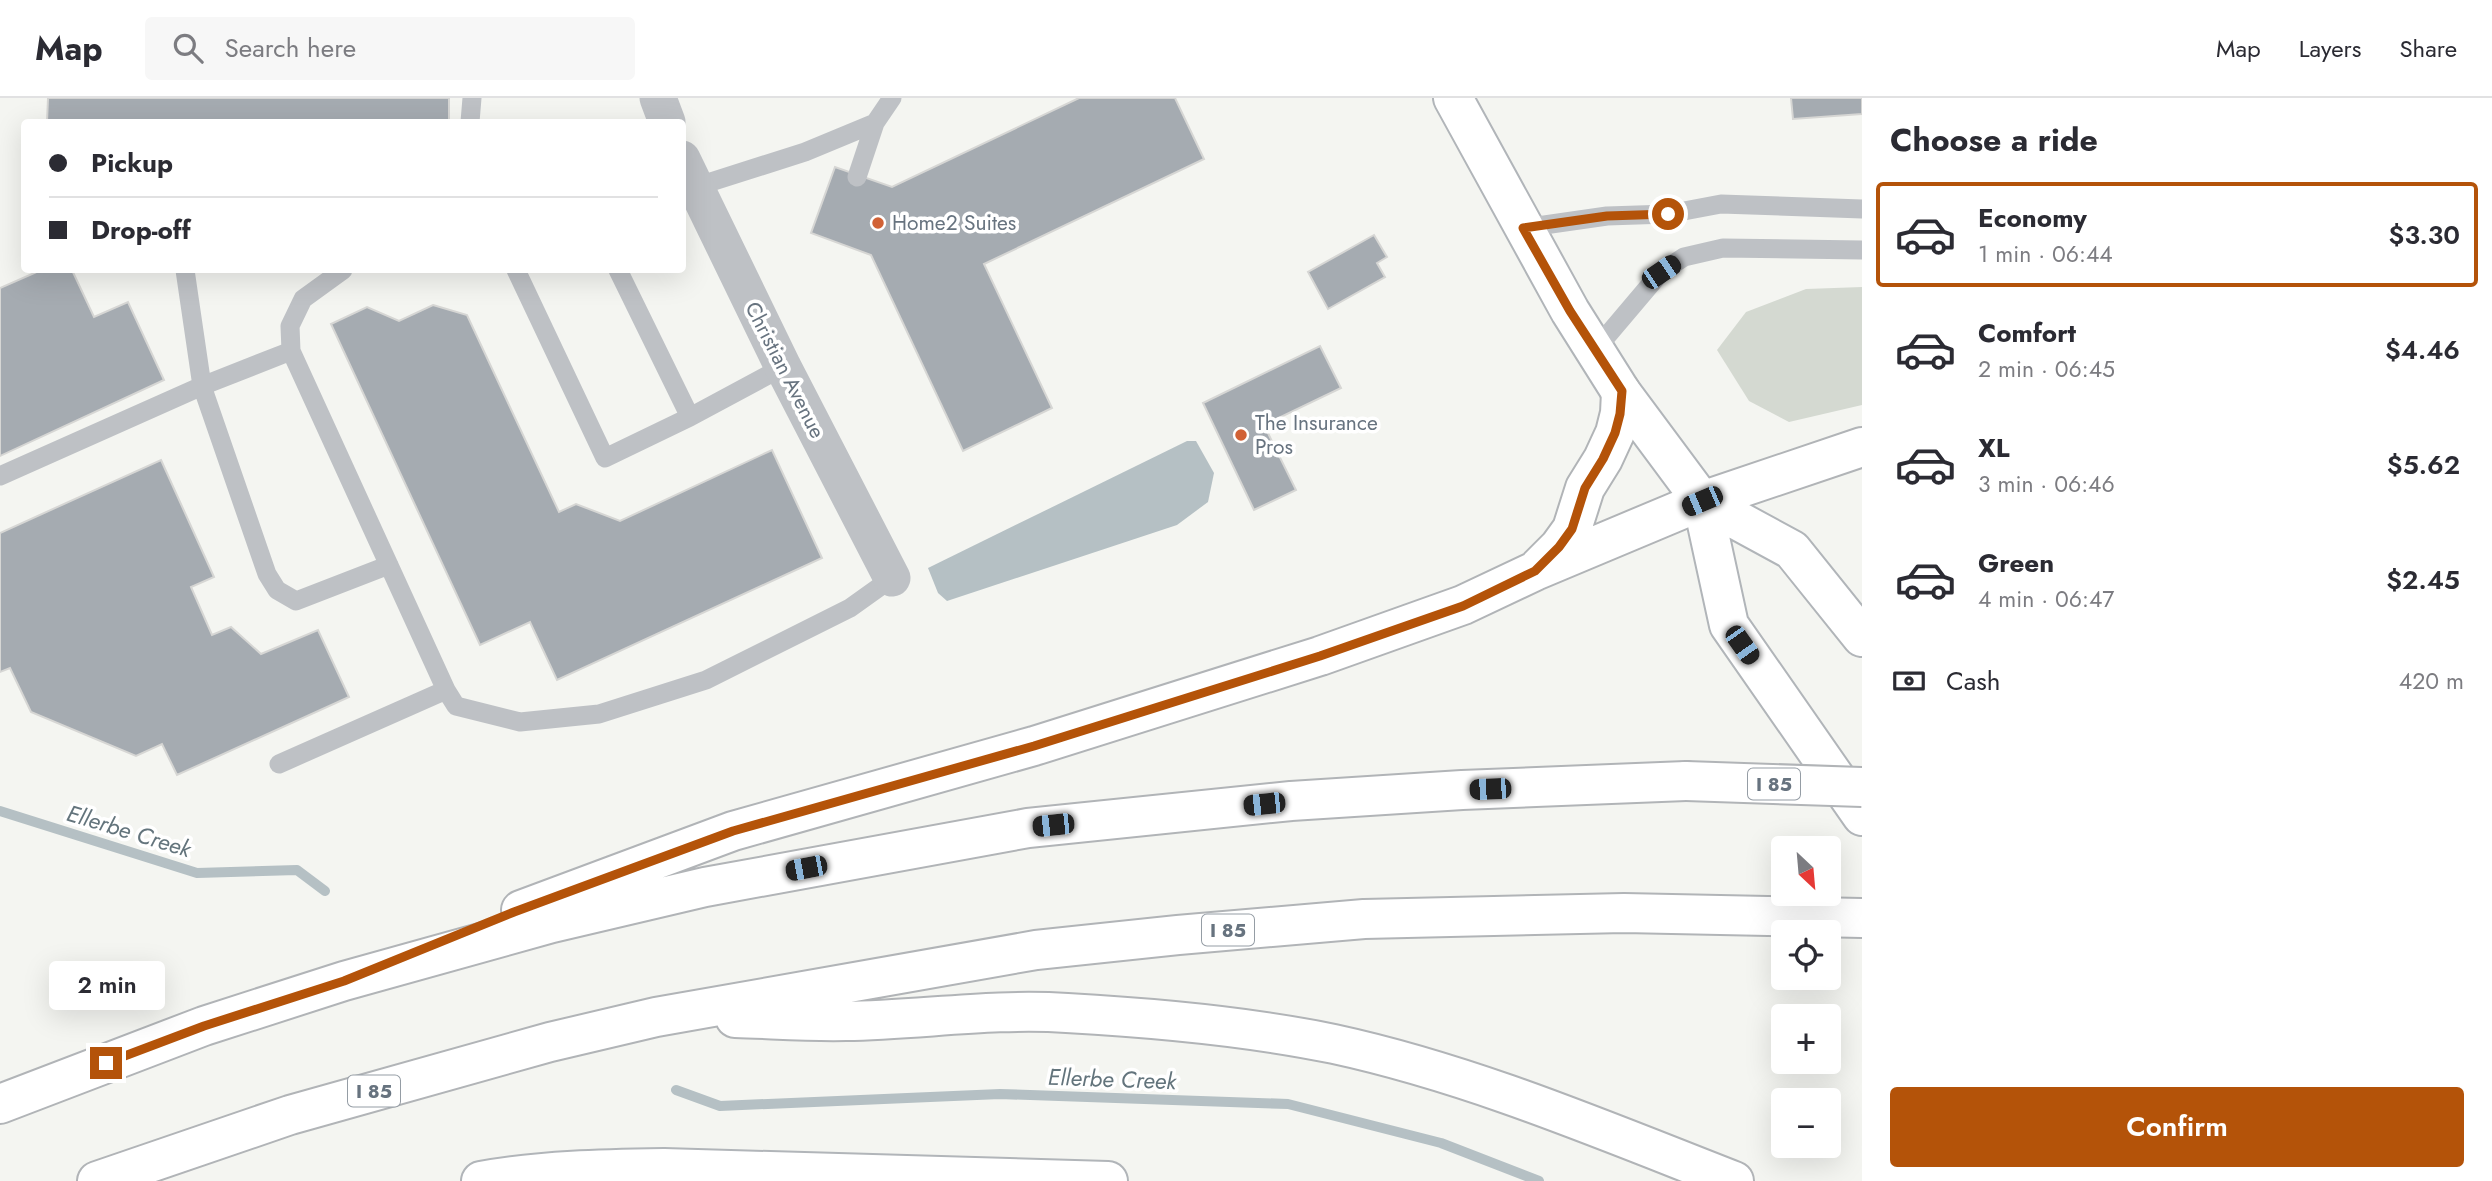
<!DOCTYPE html>
<html lang="en">
<head>
<meta charset="utf-8">
<style>
	body { margin:0; font-family:Jost,sans-serif; background:#f7f7f7; color:#2b2b33; height:100vh; display:flex; flex-direction:column; font-size:26px; white-space:nowrap }
	* { box-sizing:border-box; margin:0 }
	p { font-size:23px; color:#7c7c81 }
	.icon { flex:none; width:38px; height:38px; fill:none; stroke:currentColor; stroke-width:2; stroke-linecap:round; stroke-linejoin:round }
	.map { position:relative; flex:1; overflow:hidden }
	.details { display:flex; flex-direction:column; background:#fff; width:630px }
	.details>* { flex:none }
	.guide { position:absolute; left:21px; top:21px; width:665px; height:154px; border-radius:7px; box-shadow:0 7px 28px #0002; display:grid; align-content:center; height:154px; padding:0 28px; background:#fff }
	.needle { width:46px; rotate:154deg }
	.fabs { position:absolute; left:1771px; top:738px; display:grid; gap:14px }
	.fabs a { display:grid; place-items:center; width:70px; height:70px; border-radius:7px; background:#fff; box-shadow:0 7px 28px #0002; font-size:35px }
	.end { position:absolute; width:32px; height:32px; margin:-16px; border:9px solid #b45309; background:#fff; box-shadow:0 0 0 4px #fff }
	.from { border-radius:50% }
	.bubble { position:absolute; height:49px; border-radius:7px; background:#fff; box-shadow:0 7px 28px #0002; font-size:23px; font-weight:600; line-height:49px; text-align:center }
	.car { position:absolute; width:21px; height:42px; margin:-21px -10px; border-radius:9px; box-shadow:0 0 5px 2px #0007; background:linear-gradient(#222 24%,#8ab4d8 0 40%,#222 0 76%,#8ab4d8 0 86%,#222 0) }
	.guide b { display:flex; align-items:center; gap:24px; height:66px; font-size:26px }
	.guide b+b { border-top:2px solid #e1e1e2 }
	.guide i { width:18px; height:18px; background:#2b2b33 }
	ul { padding:0; list-style:none }
	li { display:flex; align-items:center; gap:21px; height:105px; margin:0 14px 10px; padding:0 14px; border:4px solid transparent; border-radius:7px }
	li div { flex:1 }
	li b { display:block; font-size:26px }
	li em { font-style:normal; font-weight:600 }
	li.active { border-color:#b45309 }
	li>.icon { width:63px; height:63px; stroke-width:1.5 }
	h2 { padding:0 28px; font-size:32px; line-height:84px }
	.pay { display:flex; align-items:center; gap:18px; height:77px; padding:0 28px; font-size:26px }
	.pay p { margin-inline-start:auto }
	.button { display:flex; gap:14px; margin-top:auto; padding:14px 28px }
	.button a { flex:1; height:80px; border-radius:7px; background:#b45309; color:#fff; font-size:28px; font-weight:600; line-height:80px; text-align:center }
	header { display:flex; align-items:center; gap:42px; box-sizing:border-box; height:98px; padding:0 35px; background:#fff; border-bottom:2px solid #e1e1e2 }
	header strong { font-size:33px }
	nav { display:flex; gap:38px; margin-inline-start:auto; font-size:24px }
	.search { width:490px; height:63px; background:#f7f7f7; display:flex; align-items:center; gap:18px; box-sizing:border-box; padding:0 24px; border-radius:7px; color:#7c7c81; font-size:26px }
	main { display:flex; flex:1; min-height:0 }
	.map>svg:first-child { display:block }
</style>
</head>
<body>
<header>
<strong>Map</strong>
<div class="search"><svg class="icon" aria-label="search" viewBox="0 0 24 24"><circle cx="10" cy="10" r="6"/><path d="M15 15l6 6"/></svg>Search here</div>
<nav><a>Map</a><a>Layers</a><a>Share</a></nav>
</header>
<main>
<div class="map">
<svg width="1862" height="1083" viewBox="0 0 1862 1083">
	<rect width="100%" height="100%" fill="#f4f5f1"/>
	<path fill="#d4d9d1" d="M1862,189V307L1789,324L1749,303L1717,252L1746,214L1806,191Z"/>
	<path fill="#b5c0c4" d="M1187,343H1196L1214,375L1208,404L1177,427L947,503L938,495L928,470Z"/>
	<g fill="none" stroke-linecap="round" stroke-linejoin="round">
		<path stroke="#b5c0c4" stroke-width="10" d="M0,713L197,775L297,772L325,793
			M676,992L720,1008L1000,996L1288,1006L1441,1045L1539,1083"/>
	</g>
	<path fill="#a5abb1" stroke="#d6d6d4" stroke-width="2" d="M48,0H449V24H47Z
		M1079,0H1175L1204,61L984,166L1052,310L963,353L871,157L811,135L835,69L892,89Z
		M1791,0H1862V16L1793,21Z
		M1374,137L1387,159L1377,165L1385,179L1328,211L1308,174Z
		M41,172H72L94,219L128,204L164,282L0,358V190Z
		M433,207L467,217L559,414L576,406L620,423L772,352L822,460L557,582L530,524L480,547L331,226L367,209L399,223Z
		M1320,248L1341,290L1264,327L1296,392L1254,412L1203,305Z
		M161,362L214,479L191,489L212,537L231,529L261,556L318,532L349,599L177,677L162,646L136,658L31,614L10,570L0,574V435Z"/>
	<g fill="none" stroke-linecap="round" stroke-linejoin="round">
		<g stroke="#b1b5b9" stroke-width="42">
			<path id="secondary" d="M1453,0L1570,213L1621,294L1702,403L1729,527L1862,718
				M1702,403L1792,452L1862,539
				M481,1083C542,1072 603,1071 664,1070L1108,1083"/>
		</g>
		<g stroke="#b1b4b7" stroke-width="42">
			<path id="highway" d="M1539,469L1559,449L1572,431L1585,390L1603,361L1615,335L1620,315L1621,294
				M521,812L733,733L1034,648L1320,558L1463,507L1535,473L1702,403L1862,349
				M735,920C772,921 809,924 846,923C919,922 993,910 1067,915C1157,920 1247,928 1334,946C1472,976 1603,1032 1734,1083
				M0,1006L204,928L344,883L552,825L705,789L1028,730L1291,703L1462,692L1686,683
				M97,1083L290,1017L550,944L656,919L1036,852L1178,837L1364,821L1624,815L1862,820"/>
		</g>
		<path stroke="#bec1c5" stroke-width="19" d="M470,24L472,0
			M857,79L875,25
			M695,89L805,54L875,25L892,0
			M1523,130L1607,118L1668,116L1721,106L1862,111
			M185,172L202,288L291,253
			M343,172L303,201L290,228L291,253L446,592L456,608L520,624L599,616L706,582L850,510L892,480
			M516,172L605,360L690,319
			M618,172L690,319L783,269
			M1595,252L1661,174L1684,159L1723,150L1862,152
			M0,378L202,288L267,476L277,492L296,503L389,467
			M279,666L446,592"/>
		<path stroke="#bec1c5" stroke-width="37" d="M658,0L667,24
			M682,61L783,269L892,480"/>
		<use href="#secondary" stroke="#fff" stroke-width="38"/>
		<use href="#highway" stroke="#fff" stroke-width="38"/>
		<g stroke="#b1b4b7" stroke-width="42" stroke-linecap="butt">
			<path id="highway-bridge" d="M1686,683L1862,689"/>
		</g>
		<use href="#highway-bridge" stroke="#fff" stroke-width="38"/>
	</g>
	<g fill="none" stroke-linecap="round" stroke-linejoin="round">
		<path stroke="#b45309" stroke-width="9" d="M106,965L204,928L344,883L514,814L733,733L1034,648L1320,558L1463,508L1535,473L1559,449L1572,431L1585,390L1603,361L1615,335L1620,316L1622,293L1570,213L1523,130L1607,118L1668,116"/>
	</g>
	<g fill="#d16135" stroke="#fff" stroke-width="2.5">
		<circle cx="878" cy="125" r="7"/>
		<circle cx="1241" cy="337" r="7"/>
	</g>
	<g text-anchor="middle" dominant-baseline="central" stroke-width="7" stroke-linejoin="round" paint-order="stroke">
		<g fill="#fff" stroke="#959da5" stroke-width="2">
			<rect x="1748" y="670.5" width="52" height="31" rx="5"/>
			<rect x="1202" y="816.5" width="52" height="31" rx="5"/>
			<rect x="348" y="977.5" width="52" height="31" rx="5"/>
		</g>
		<g font-size="19" font-weight="bold" fill="#67737f">
			<text x="1774" y="686">I 85</text>
			<text x="1228" y="832">I 85</text>
			<text x="374" y="993">I 85</text>
		</g>
		<g font-size="21" fill="#67737f" stroke="#fff" text-anchor="start">
			<text x="892" y="125">Home2 Suites</text>
			<text x="1255" y="325">The Insurance<tspan x="1255" dy="24">Pros</tspan></text>
		</g>
		<g font-size="21" fill="#67737f" stroke="#fff">
			<text transform="translate(785 272) rotate(63)">Christian Avenue</text>
		</g>
		<g font-size="23" font-style="italic" fill="#63747c" stroke="#fff">
			<text transform="translate(129 733) rotate(17)">Ellerbe Creek</text>
			<text transform="translate(1112 981) rotate(2)">Ellerbe Creek</text>
		</g>
	</g>
</svg>
<div class="fabs">
<a><svg class="needle" viewBox="-14 -14 28 28"><path d="M0-13l5 13h-10z" fill="#e53935"/><path d="M0 13l5-13h-10z" fill="#7c7c81"/></svg></a>
<a><svg class="icon" aria-label="locate" viewBox="0 0 24 24"><circle cx="12" cy="12" r="6"/><path d="M12 2v4M12 18v4M2 12h4M18 12h4"/></svg></a>
<a>+</a>
<a>−</a>
</div>
<i class="end from" style="left:1668px;top:116px"></i>
<i class="end" style="left:106px;top:965px"></i>
<div class="bubble" style="left:49px;top:863px;width:116px">2 min</div>
<i class="car" style="left:1661px;top:174px;rotate:56deg"></i>
<i class="car" style="left:1702px;top:403px;rotate:247deg"></i>
<i class="car" style="left:1742px;top:547px;rotate:145deg"></i>
<i class="car" style="left:1490px;top:691px;rotate:268deg"></i>
<i class="car" style="left:1264px;top:706px;rotate:264deg"></i>
<i class="car" style="left:1053px;top:727px;rotate:264deg"></i>
<i class="car" style="left:806px;top:770px;rotate:259deg"></i>
<div class="guide">
<b><i class="from"></i>Pickup</b>
<b><i></i>Drop-off</b>
</div>
</div>
<section class="details">
<h2>Choose a ride</h2>
<ul>
<li class="active"><svg class="icon" aria-label="car" viewBox="0 0 24 24"><path d="M5 17H2v-5l4-1 3-4h7l3 4 3 1v5h-3M9 17h6M6 11h13"/><circle cx="7" cy="17" r="2"/><circle cx="17" cy="17" r="2"/></svg><div><b>Economy</b><p>1 min · 06:44</p></div><em>$3.30</em></li>
<li><svg class="icon" aria-label="car" viewBox="0 0 24 24"><path d="M5 17H2v-5l4-1 3-4h7l3 4 3 1v5h-3M9 17h6M6 11h13"/><circle cx="7" cy="17" r="2"/><circle cx="17" cy="17" r="2"/></svg><div><b>Comfort</b><p>2 min · 06:45</p></div><em>$4.46</em></li>
<li><svg class="icon" aria-label="car" viewBox="0 0 24 24"><path d="M5 17H2v-5l4-1 3-4h7l3 4 3 1v5h-3M9 17h6M6 11h13"/><circle cx="7" cy="17" r="2"/><circle cx="17" cy="17" r="2"/></svg><div><b>XL</b><p>3 min · 06:46</p></div><em>$5.62</em></li>
<li><svg class="icon" aria-label="car" viewBox="0 0 24 24"><path d="M5 17H2v-5l4-1 3-4h7l3 4 3 1v5h-3M9 17h6M6 11h13"/><circle cx="7" cy="17" r="2"/><circle cx="17" cy="17" r="2"/></svg><div><b>Green</b><p>4 min · 06:47</p></div><em>$2.45</em></li>
</ul>
<div class="pay"><svg class="icon" aria-label="cash" viewBox="0 0 24 24"><path d="M3 7h18v10H3z"/><circle cx="12" cy="12" r="2"/></svg>Cash<p>420 m</p></div>
<div class="button"><a>Confirm</a></div>
</section>
</main>
</body>
</html>
